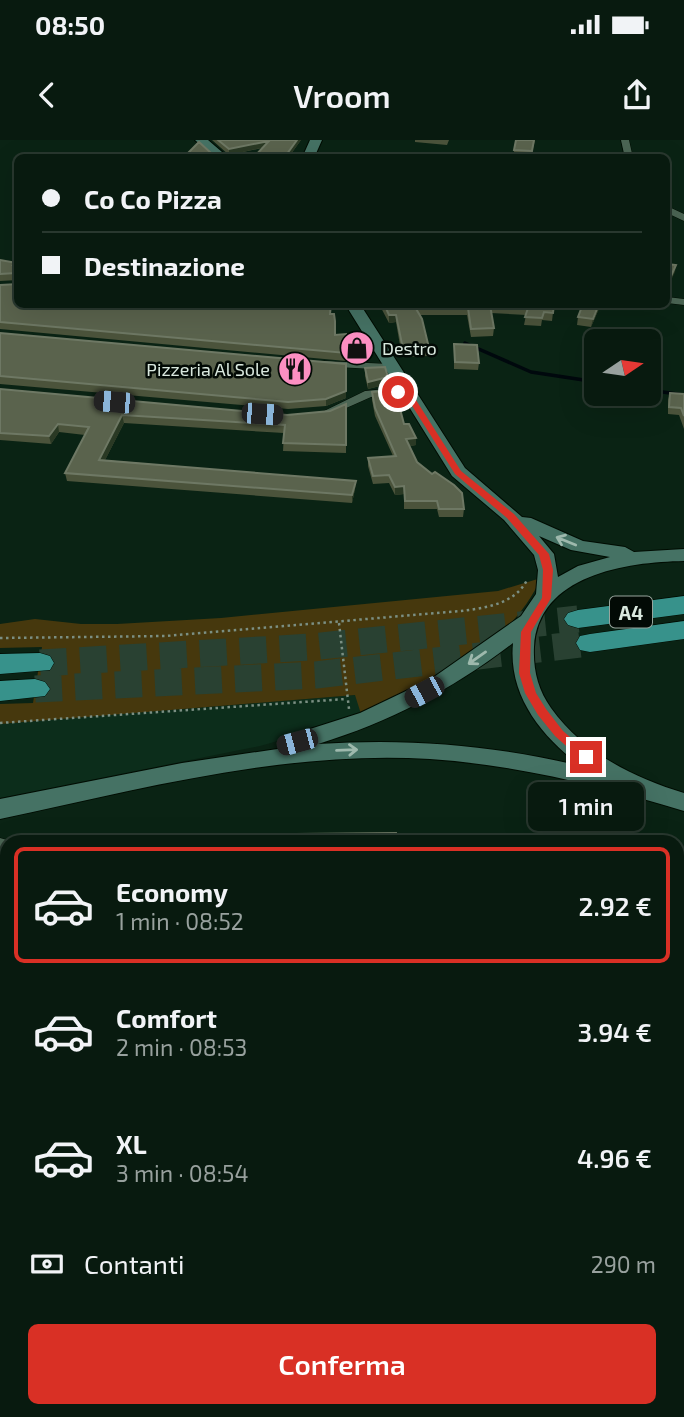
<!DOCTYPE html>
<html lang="it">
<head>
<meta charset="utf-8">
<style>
	body { margin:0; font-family:"Exo 2",sans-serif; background:#16271d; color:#f1f3f6; height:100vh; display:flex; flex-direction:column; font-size:26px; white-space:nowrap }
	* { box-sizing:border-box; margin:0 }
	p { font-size:23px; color:#98a19e }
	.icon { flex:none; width:38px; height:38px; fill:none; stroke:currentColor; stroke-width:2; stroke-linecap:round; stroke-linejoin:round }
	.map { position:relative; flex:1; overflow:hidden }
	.drawer { position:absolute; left:0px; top:695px; width:684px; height:583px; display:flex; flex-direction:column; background:#081a0f; border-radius:21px 21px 0 0; box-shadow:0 7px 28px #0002,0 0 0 2px #29382f }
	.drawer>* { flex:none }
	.guide { position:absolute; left:14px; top:14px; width:656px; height:154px; border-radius:10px; box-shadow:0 7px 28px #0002,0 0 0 2px #29382f; display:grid; align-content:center; height:154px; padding:0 28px; background:#081a0f }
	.needle { width:46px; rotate:77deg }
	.fabs { position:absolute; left:584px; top:189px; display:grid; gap:14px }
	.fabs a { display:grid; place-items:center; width:77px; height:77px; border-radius:10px; background:#081a0f; box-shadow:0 7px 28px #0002,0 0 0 2px #29382f; font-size:35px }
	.end { position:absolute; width:32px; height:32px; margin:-16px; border:9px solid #d93025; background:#fff; box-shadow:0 0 0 4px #fff }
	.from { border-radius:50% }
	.bubble { position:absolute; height:49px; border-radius:10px; background:#081a0f; box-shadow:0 7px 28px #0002,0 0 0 2px #29382f; font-size:23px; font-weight:600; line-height:49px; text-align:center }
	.car { position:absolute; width:21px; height:42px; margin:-21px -10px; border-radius:9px; box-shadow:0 0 5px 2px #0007; background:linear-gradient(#222 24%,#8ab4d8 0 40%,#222 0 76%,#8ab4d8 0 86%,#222 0) }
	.guide b { display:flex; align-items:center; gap:24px; height:66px; font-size:26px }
	.guide b+b { border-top:2px solid #29382f }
	.guide i { width:18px; height:18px; background:#f1f3f6 }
	ul { padding:12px 0 0; list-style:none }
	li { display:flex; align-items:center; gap:21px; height:116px; margin:0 14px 10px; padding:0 14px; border:4px solid transparent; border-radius:10px }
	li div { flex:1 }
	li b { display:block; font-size:26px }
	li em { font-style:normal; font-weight:600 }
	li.current { border-color:#d93025 }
	li>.icon { width:63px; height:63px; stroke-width:1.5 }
	.pay { display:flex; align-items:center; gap:18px; height:77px; padding:0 28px; font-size:26px }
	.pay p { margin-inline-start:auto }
	.button { display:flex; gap:14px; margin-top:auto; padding:14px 28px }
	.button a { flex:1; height:80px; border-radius:10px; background:#d93025; color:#fff; font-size:28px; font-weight:600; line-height:80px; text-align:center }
	.status { display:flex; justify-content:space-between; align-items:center; height:49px; padding:0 35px; background:#081a0f; direction:ltr }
	.status svg { height:19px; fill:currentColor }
	header { display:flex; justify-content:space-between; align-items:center; height:91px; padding:0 28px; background:#081a0f; font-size:32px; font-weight:600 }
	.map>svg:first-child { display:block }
</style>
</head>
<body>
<div class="status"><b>08:50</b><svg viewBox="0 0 49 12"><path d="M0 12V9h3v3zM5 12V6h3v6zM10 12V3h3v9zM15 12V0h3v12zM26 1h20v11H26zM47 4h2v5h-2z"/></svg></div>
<header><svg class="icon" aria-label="back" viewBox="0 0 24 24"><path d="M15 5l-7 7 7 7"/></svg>Vroom<svg class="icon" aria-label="share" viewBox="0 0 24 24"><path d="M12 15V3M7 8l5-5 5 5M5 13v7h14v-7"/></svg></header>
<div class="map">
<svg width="684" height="1277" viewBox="0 0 684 1277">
	<rect width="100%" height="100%" fill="#0a2314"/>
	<path fill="#0c2d1b" d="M356,555L361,573L313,591L260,606L0,658V584Z
		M0,799L7,801V1270H677V1215L684,1216V1277H0Z"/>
	<path fill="#46380d" d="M541,438C509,510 428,543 361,574L355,555L0,584V564L33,563L42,507L0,508V484L35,479L81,484H117L221,478L498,451Z"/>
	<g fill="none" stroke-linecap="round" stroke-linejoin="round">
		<path stroke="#00080d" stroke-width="3.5" d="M465,203L531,232L597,242
			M649,250L684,255"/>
		<path stroke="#294132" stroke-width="27" stroke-dasharray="27 13" stroke-linecap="butt" d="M40,523L311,507L578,479
			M35,549L316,535L590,503"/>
		<g stroke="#000c02" stroke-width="1">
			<path id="lane" d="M69,1270H83L81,1277H67Z
				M310,1270H324V1277H310Z"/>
		</g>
		<g stroke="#000c02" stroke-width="1">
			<path id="street" d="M621,0H629L633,18H625Z
				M667,66L684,74V81L667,73Z
				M667,157L684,159V165L667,163Z
				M324,221L390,224L396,227L390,230L320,226V222Z
				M406,247L410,248V254L371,257L326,277L320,273L365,251Z
				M0,698L14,702H7V713L0,712Z
				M677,768L684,769V785L677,784Z
				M0,917L7,918V938L0,937Z
				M677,1027H684V1051L677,1050Z"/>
		</g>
		<g stroke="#000c02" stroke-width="2">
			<path id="secondary" d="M195,0H208L229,18H215Z
				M310,0H322L314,18H302Z
				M345,164H360L465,328L522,377L531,378L583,401L625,407L634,412L684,409V421C626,422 538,435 534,507C533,530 538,550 551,568C582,612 634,638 684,653V671C601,646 517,625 430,619C286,610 140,649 0,679V659L182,623L284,608L281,603L285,597L360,573L431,539L521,476L536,454L538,430L534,415L504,380L452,336ZM539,396L571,410L610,417L578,426L558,437L554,414ZM513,503C508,555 541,596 581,626C491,605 410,598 318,604C390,582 453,549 513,503Z"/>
		</g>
		<g stroke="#000c02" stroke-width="1">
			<path id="highway" d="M684,456V474L578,488L568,485L564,479L568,473L578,470Z
				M684,481V499L590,512L580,510L576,503L580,496L590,494Z
				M40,513L50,516L54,523L50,530L0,534V514Z
				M35,539L45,542L50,549L45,556L0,561V541Z"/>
		</g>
		<path stroke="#7b8f83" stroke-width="2.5" stroke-dasharray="2.5 3.5" stroke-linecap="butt" d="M339,483L349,569
			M0,498L166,496L461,471C485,468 515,464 527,440
			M0,583L346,559"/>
		<use href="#lane" fill="#4b6554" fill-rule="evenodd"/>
		<use href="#street" fill="#4b6554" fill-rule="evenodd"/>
		<use href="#secondary" fill="#457264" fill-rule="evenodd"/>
		<use href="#highway" fill="#37928b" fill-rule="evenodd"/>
	</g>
	<path fill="#4b533b" d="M212,0H301L288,18H253L262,8L229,15Z
		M415,0H449L447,5L415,2Z
		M535,0L531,17L514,16V10Z
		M188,13H211L212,18H189Z
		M0,120L17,123L18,140L0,141Z
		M0,145L331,174L335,195L346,194V221L0,189Z
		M379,164H554L552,181L542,180L541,186L524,185L526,175L491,173L494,188L493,196L471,197L467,175H420L429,208L428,216L402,217L396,182L389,183Z
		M601,164L591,187L577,185L578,177Z
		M636,164H659L657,170L635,166Z
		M0,193L346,224V258L326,266L288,269L0,244Z
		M454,204L479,223L478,230L454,229Z
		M365,228L388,244L368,249L365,236Z
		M0,249L287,275L330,271L346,264V313L283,311L284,293L124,283L105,320L356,341L355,349L352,363L67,341L65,333L85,295L59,292L51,304L0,300Z
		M372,252L404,284L416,305L410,306L417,322L464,369L463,377H439L437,369H404V354L395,355L389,343L373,344L368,326V318L393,316L375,276L372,260Z
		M670,253L684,254V289L679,275L668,274V260Z
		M555,676L579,702H546L547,692H557L554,683Z
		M594,684L632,702H593L591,695Z
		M677,713H684V756H677Z
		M684,794V863H677V812L683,811L680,802Z
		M0,806L7,807V865L0,864Z
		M677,1083L684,1084V1176L677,1175Z
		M540,1270H599V1277H540Z"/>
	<path fill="#2a3924" d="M297,0H301L288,18H284Z
		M269,1V6L229,15V9Z
		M211,13L212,18H203V15Z
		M676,125L675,132L667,149V145Z
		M599,164H601L591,187L593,179Z
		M389,175H396V182L389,183Z
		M388,237V244L368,249V242Z
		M346,251V258L326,266V259Z
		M122,275L124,283L101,328L99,320Z
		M58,284L59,292L51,304L49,296Z
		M416,298V305L406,307V299Z
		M356,341L355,349L352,363V355Z
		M404,346V354L395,355V347Z
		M19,1270H26L24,1277H17Z"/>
	<path fill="#5a634d" stroke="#6e7864" stroke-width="2" d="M218,0H297L284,18H253L269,1L229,9Z
		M516,0H534L532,11L514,10Z
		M199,2L211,13L203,15L188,13Z
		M0,120L17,123L14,125H18V134L16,133L0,134Z
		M667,124L676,125L667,145Z
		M18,144V164H331L330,174H334L335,181V195L346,194V213L0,182V145Z
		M384,164H554L553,173L544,172L542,178L525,177L528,168L490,165L494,188L471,189L468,168L415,167L422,179L429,208L403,209L396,175H389Z
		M583,164H599L593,179L578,177Z
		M0,193L346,224V251L326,259L288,262L0,236Z
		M454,204L477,205L479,223L455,222Z
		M385,227L388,237L368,242L365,228Z
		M0,249L287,275L330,271L346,264V305L283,303L285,285L122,275L99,320L356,341L352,355L65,333L89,287L58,284L49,296L0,293Z
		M395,250L404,284H409L416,298L406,299L417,322L432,334L435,332L454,345L462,353L464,369H439L437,361H405L404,346L395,347L389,335L373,336L368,318L396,316L375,268L372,252Z
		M670,253L684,254V276L681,268L669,267Z
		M569,674L579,702H550L547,692H561L555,676Z
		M626,682L632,702H599L594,684Z
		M396,693L397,702H297V694Z
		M428,697L465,698V702H428Z
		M677,713H684V745H677Z
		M0,806L7,807V856L0,854Z
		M684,810V856L677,855V812Z
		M677,1083L684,1084V1168L677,1167Z
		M0,1126L7,1127V1270H19L17,1277H0Z
		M80,1270H282L281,1277H79Z
		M543,1270H599V1277H543Z"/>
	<defs><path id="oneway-shaft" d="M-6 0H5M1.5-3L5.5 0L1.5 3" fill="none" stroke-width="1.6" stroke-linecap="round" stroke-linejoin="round" transform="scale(1.75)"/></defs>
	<g stroke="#9eb9ad">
		<use href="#oneway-shaft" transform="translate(566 401) rotate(-158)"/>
		<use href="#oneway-shaft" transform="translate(477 518) rotate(145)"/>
		<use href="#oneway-shaft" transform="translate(347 610) rotate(-2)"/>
	</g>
	<path fill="#d93025" d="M398,249H409L461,331L514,374L549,414L553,430L551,458L531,492L530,533L536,553L546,569L563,591L590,614V620H582L555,596L538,575L525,553L519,533L521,492L542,458L543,430L539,415L507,378L455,334L404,253L394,252Z"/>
	<defs>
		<g id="shop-disc" transform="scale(1.75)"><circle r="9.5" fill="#fc8fc2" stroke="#020a05"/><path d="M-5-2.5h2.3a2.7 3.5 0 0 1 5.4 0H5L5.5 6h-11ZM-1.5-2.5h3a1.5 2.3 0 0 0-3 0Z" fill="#111"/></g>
		<g id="restaurant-disc" transform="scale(1.75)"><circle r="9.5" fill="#fc8fc2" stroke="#020a05"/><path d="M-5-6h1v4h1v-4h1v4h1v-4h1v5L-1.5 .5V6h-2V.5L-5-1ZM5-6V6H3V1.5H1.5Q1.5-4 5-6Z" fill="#111"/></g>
	</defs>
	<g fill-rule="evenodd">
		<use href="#shop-disc" x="357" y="208"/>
		<use href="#restaurant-disc" x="295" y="229"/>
	</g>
	<g text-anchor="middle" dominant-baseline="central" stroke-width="5" stroke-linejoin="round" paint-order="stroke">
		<g font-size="18" fill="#d9e8de" stroke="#020a05" text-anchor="start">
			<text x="382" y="208">Destro</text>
			<text x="270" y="229" text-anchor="end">Pizzeria Al Sole</text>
		</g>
		<rect fill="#020a05" stroke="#98a59d" stroke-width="2" x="610" y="456.5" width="42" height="31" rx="5"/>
		<g font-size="19" font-weight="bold" fill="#d9e8de">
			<text x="631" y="472">A4</text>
		</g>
	</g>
</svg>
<div class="fabs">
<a><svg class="needle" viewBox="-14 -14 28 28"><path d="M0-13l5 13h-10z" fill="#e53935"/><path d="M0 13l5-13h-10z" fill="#98a19e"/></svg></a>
</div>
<i class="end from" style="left:398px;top:252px"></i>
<i class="end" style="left:586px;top:617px"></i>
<div class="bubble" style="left:528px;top:642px;width:116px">1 min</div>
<i class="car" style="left:114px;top:262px;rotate:275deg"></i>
<i class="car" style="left:262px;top:274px;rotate:94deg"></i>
<i class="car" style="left:424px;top:552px;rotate:242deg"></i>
<i class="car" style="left:297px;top:602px;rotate:255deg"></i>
<div class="guide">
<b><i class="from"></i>Co Co Pizza</b>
<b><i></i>Destinazione</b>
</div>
<section class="drawer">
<ul>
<li class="current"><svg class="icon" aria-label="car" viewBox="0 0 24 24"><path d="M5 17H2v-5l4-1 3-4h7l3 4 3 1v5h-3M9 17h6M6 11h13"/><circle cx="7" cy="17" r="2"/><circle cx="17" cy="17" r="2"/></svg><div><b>Economy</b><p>1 min · 08:52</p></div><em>2.92 €</em></li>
<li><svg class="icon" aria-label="car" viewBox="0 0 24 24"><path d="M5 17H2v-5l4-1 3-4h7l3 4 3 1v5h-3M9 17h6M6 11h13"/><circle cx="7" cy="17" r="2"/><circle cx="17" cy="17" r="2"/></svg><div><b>Comfort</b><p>2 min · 08:53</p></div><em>3.94 €</em></li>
<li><svg class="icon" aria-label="car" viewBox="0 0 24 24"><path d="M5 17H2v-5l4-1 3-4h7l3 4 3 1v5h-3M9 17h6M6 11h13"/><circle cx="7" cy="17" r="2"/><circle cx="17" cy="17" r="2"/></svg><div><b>XL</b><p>3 min · 08:54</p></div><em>4.96 €</em></li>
</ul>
<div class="pay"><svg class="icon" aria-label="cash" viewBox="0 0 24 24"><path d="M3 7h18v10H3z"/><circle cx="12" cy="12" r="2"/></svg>Contanti<p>290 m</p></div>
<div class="button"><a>Conferma</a></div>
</section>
</div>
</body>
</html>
